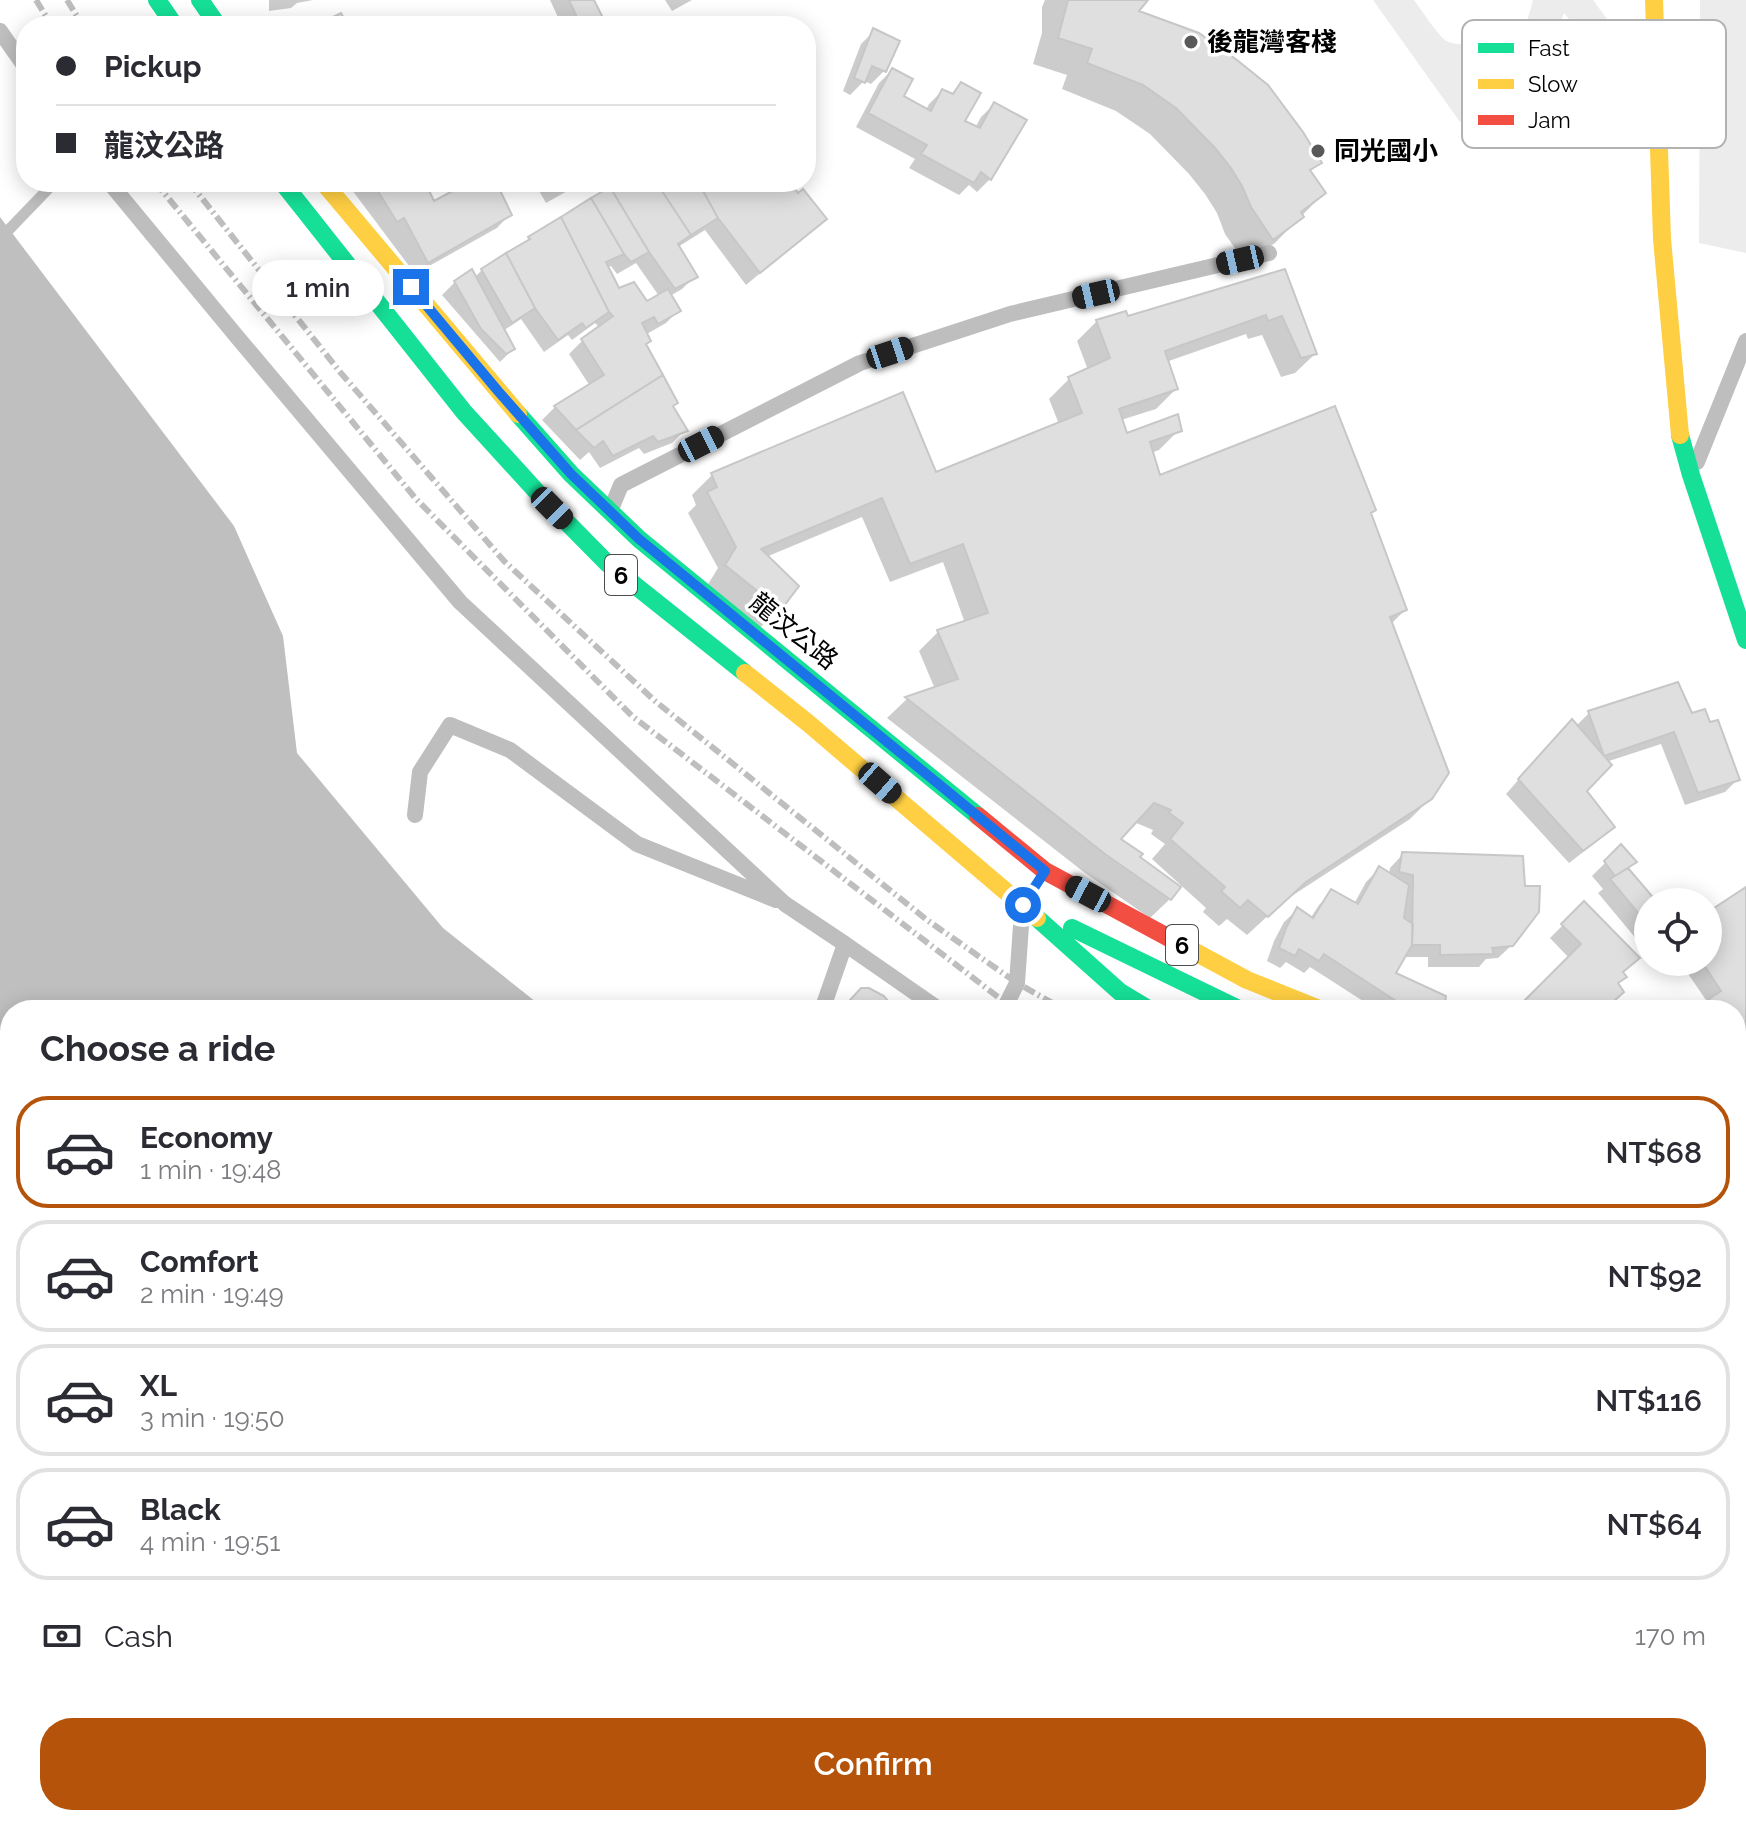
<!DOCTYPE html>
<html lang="en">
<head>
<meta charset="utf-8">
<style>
	body { margin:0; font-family:Raleway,"Noto Sans TC",sans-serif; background:#f7f7f7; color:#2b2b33; height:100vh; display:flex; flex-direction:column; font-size:30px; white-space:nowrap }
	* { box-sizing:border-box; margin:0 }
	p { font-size:26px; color:#7c7c81 }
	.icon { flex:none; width:44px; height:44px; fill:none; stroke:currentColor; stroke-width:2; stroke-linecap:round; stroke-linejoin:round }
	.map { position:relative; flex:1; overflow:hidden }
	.panel { position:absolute; left:0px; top:1000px; width:1746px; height:826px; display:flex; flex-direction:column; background:#fff; border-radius:32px 32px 0 0; box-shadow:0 4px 20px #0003 }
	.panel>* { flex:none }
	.guide { position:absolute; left:16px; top:16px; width:800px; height:176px; border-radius:32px; box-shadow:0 4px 20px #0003; display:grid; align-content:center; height:176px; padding:0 40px; background:#fff }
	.controls { position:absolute; left:1634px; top:888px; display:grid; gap:16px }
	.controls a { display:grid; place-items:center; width:88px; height:88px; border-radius:50%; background:#fff; box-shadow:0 4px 20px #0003; font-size:40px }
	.end { position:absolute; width:36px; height:36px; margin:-18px; border:10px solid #1a73e8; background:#fff; box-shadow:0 0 0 4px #fff }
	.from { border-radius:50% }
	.bubble { position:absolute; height:56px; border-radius:28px; background:#fff; box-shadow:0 4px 20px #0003; font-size:26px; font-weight:600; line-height:56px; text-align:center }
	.car { position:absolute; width:24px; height:48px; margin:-24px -12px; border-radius:10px; box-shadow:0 0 6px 2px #0007; background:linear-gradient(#222 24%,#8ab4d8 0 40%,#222 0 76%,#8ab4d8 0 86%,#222 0) }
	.guide b { display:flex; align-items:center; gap:28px; height:76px; font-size:30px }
	.guide b+b { border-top:2px solid #e1e1e2 }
	.guide i { width:20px; height:20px; background:#2b2b33 }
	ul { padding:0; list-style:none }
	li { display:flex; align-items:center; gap:24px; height:112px; margin:0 16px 12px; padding:0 24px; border:4px solid #e1e1e2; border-radius:32px }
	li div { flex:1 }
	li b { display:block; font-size:30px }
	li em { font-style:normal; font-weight:600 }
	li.selected { border-color:#b45309 }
	li>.icon { width:72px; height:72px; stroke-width:1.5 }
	h2 { padding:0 40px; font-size:36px; line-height:96px }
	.pay { display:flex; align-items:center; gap:20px; height:88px; padding:0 40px; font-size:30px }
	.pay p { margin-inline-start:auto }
	.button { display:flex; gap:16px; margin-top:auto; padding:16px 40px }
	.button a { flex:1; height:92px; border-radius:32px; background:#b45309; color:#fff; font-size:32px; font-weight:600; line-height:92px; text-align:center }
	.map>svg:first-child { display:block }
</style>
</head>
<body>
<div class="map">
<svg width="1746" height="1825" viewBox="0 0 1746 1825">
	<rect width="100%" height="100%" fill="#fff"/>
	<path fill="#ececec" d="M1373,0H1414C1420,8 1438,35 1445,40C1452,45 1467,45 1476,44C1512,43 1525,37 1533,0H1593L1607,19L1581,34L1564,13C1554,39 1548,74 1516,81C1502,84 1487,83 1472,85L1486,105L1460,122Z
		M1700,0H1746V253L1699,243Z"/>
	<path fill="#bfbfbf" d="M0,217L234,526L283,636L297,753L443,928L546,1010H10V1816H1396L1407,1825H0Z"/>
	<path fill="#fff" d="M532,1816H879L866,1825H519Z"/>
	<path fill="#0003" fill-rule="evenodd" d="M269,0H313L297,3L291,8L269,11Z
		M550,0H592L605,26H562Z
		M665,0H692L672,11Z
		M1045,0H1145L1136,12L1319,162L1309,173L1324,193L1275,243L1246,264L1225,234L1217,213L1205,194L1189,174L1150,134L1116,111L1062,89L1067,75L1033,64L1042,33V7Z
		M874,31L884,71L871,84L864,81L850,95L843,91L861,44Z
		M892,70L901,97L926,110L929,104L942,91L950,95L961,84L962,121L975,128L981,117L994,104L990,179L977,192L969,185L959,195L909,168L915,159L856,127L879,83Z
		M346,182H422L433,203L456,191L452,182H494L510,214L497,228L415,274Z
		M534,182H577L569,190L546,203Z
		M621,182H788L811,231L746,285L705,230L678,247L695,276L682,289L670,296L679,310L666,323L645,335L644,345L671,407L685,430L672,443L644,454L639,448L600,468L589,452L580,460L542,420L555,407L590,386L569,354L582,341L600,328L595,323L572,340L568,335L544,352L521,319L503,331L513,349L500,362L442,295L455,282L474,278L482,270L520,248L529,238ZM636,263L659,296L646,303L618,290L606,268L611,266L617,274Z
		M1284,271L1315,354L1295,373L1281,377L1262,335L1248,339L1246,334L1166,362L1176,389L1156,409L1121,420L1126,436L1179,430L1159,450L1151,453L1158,478L1370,514L1405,610L1391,624L1431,798L1410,819L1284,901L1247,935L1227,919L1219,926L1203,912L1206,908L1152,859L1165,844L1151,834L1153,830L1134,822L1118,839L1137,858L1170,899L1150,918L1085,873L887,718L907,699L935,689L919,651L938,632L965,623L943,562L890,582L862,517L766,557L779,608L760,628L707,586L718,568L688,513L696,505L692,495L712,475L935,474L1059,424L1049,399L1069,379L1088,370L1077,341L1097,321L1127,319Z
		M1589,713L1690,715L1738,779L1725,792L1685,805L1661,744L1606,762L1584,791L1612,827L1599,840L1569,863L1506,794L1559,734L1576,726Z
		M1621,847L1634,862L1627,869L1654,902H1648V953L1598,893L1603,889L1592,876Z
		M1403,854L1512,945L1498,958L1486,959L1479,967H1428V957H1403L1393,974L1442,1010H1377L1310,967L1304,973L1286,962L1280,968L1267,961L1274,941L1284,922L1297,910L1310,919L1319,905L1332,892L1354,904L1366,882L1379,869L1389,875L1390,868Z
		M1746,889V1032L1736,1038V1010H1701L1708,1003L1680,962H1708V915Z
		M1584,904L1637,958L1622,974L1602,1010H1518L1569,958L1550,938Z
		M1746,1602V1689H1741V1698L1736,1702V1629H1740L1743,1605Z
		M1736,1739L1743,1746L1746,1744V1810L1730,1825H1717L1710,1816H1736Z
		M1514,1816H1558L1559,1825H1518Z"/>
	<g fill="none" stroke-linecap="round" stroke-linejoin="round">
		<path stroke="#bfbfbf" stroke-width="11" d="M0,239L50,187"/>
	</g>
	<path fill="#dfdfdf" stroke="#c7c7c7" stroke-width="2" d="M569,0H594L607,26H575L580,24Z
		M1068,0H1148L1139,11L1199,33L1237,60L1268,85L1303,132L1322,163L1310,170L1326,193L1301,212L1304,217L1273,240L1251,207L1242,186L1231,168L1215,148L1176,108L1143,85L1087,63L1092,49L1058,38Z
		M341,13L348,26H314Z
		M873,28L900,41L886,72L872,66L865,83L854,78Z
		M892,68L913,79L904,96L931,111L942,89L953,94L961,82L981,93L965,121L980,128L994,102L1027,120L991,180L981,172L974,183L921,154L927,145L868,113Z
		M366,182H425L434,201L469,182H496L512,215L428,263L404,218L397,222L373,183L368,186Z
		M618,182H656L691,235L678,244L698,277L675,289L649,252L610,187Z
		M656,182H698L718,218L691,235Z
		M698,182H790L798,193L803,189L827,219L760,273L718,218Z
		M610,187L649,252L631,262L624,254L591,198Z
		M591,198L624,254L606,262L619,288L634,282L647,301L668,289L681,311L658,324L654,317L642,323L651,341L646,344L663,375L576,430L554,406L604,375L581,339L613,316L609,312L561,217Z
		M561,217L609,312L586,328L582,323L558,340L535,308L506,253L530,239L528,237Z
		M506,253L535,308L512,323L481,269Z
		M472,269L515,349L506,354L481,329L454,281Z
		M1285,269L1317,354L1301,358L1282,316L1268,321L1266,315L1165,351L1178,389L1119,409L1127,433L1178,414L1182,431L1150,442L1160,475L1335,406L1376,510L1371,513L1407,610L1390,617L1449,773L1432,799L1306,882L1268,917L1248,900L1240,908L1221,891L1225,887L1170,839L1183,823L1169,813L1171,810L1154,803L1121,839L1143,854L1140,857L1181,887L1171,900L1105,854L905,697L958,679L937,630L988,613L963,544L910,564L882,498L761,549L799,586L781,610L725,565L736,547L707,492L717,487L711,473L903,392L936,472L1082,413L1068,377L1110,358L1096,320L1126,311L1128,316Z
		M663,375L678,403L673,406L688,431L658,442L653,436L613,456L603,441L594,448L576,430Z
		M1678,682L1692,713L1705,709L1710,722L1718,720L1740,780L1698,793L1674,732L1604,756L1588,711Z
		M1572,719L1612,765L1587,791L1615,827L1583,851L1518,779Z
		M1621,844L1637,862L1615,876L1604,861Z
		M1402,852L1523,856L1525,886H1540L1539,912L1513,946L1492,948L1494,954L1440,955V945H1412L1413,875L1399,872Z
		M1379,866L1409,885L1404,918L1413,924L1412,945L1396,973L1446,996L1444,1010H1410L1324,954L1319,961L1299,949L1295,956L1279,948L1287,926L1297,907L1313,918L1331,889L1358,904Z
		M1628,868L1657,902H1648V925L1610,879Z
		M1746,887V1029L1736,1035V1010H1715L1709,999L1721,991L1702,962H1708V912Z
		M1584,901L1640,958L1623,972L1627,977L1618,983L1624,992L1604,1010H1515L1581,944L1561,924Z
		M861,988H869L884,996L895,1010H844L850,1000Z
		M1746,1511V1561L1736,1578V1516L1741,1518Z
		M1736,1627L1746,1628V1676H1736Z
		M1736,1676H1744L1743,1699L1736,1698Z
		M1736,1736L1746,1746V1812L1737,1821L1733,1816H1736Z
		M1532,1816H1561L1564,1823L1560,1825H1536Z"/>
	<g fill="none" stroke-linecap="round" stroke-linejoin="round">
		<path stroke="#bebebe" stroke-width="16" d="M0,31L26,68
			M109,182L238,338L460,602L785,904L845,944
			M1697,462L1746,341
			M611,509L621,485L860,363L1010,314L1269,253
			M415,815L420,772L450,725L510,750L637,844L776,900
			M822,1010L845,944L940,1010
			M1005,1010L1006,1005L1017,983L1022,911
			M1736,1461L1746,1465
			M1492,1816L1499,1825"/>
		<path stroke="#16e098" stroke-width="18" d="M157,0L175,26
			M200,0L218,26
			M282,182L464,412L537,492L607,563L745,673
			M518,414L571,474L639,539L978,816
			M1680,435L1691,475L1746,640
			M1037,918L1120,992L1150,1010
			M1072,928L1241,1010
			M1736,1110L1746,1107
			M1736,1261L1746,1257
			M1736,1325L1746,1330
			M433,1825L445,1816
			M517,1825L529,1816
			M693,1825L705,1816"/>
		<path stroke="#ffcf43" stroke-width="18" d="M1654,0L1662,239L1680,435
			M323,182L518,414
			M745,673L808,723L1037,918
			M1173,940L1247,980L1322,1010
			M1736,1086L1746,1083
			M1736,1148L1746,1146
			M1736,1203L1746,1200"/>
		<path stroke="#f24e42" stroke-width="18" d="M978,816L1045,871L1173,940
			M606,1825L618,1816"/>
		<path stroke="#bebebe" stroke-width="6" stroke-dasharray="12 4 2 4" stroke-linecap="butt" d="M36,0L52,26
			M67,0L83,26
			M155,182L416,499L632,716L1015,1010
			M189,182L340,372L504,561L655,701L927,920L1017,983L1065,1010
			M1736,1370L1746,1375
			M1736,1407L1746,1412"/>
	</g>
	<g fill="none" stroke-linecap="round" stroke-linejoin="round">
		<path stroke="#1a73e8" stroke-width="10" d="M411,287L498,391L571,474L639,539L1045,871L1023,905"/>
	</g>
	<g fill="#595959" stroke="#fff" stroke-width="3">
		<circle cx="1191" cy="42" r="8"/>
		<circle cx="1318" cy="151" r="8"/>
	</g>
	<g text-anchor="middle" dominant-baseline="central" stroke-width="7" stroke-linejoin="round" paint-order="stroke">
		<g fill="#fff" stroke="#4c4c4c" stroke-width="2">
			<rect x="605" y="555" width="32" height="40" rx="6"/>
			<rect x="1166" y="925" width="32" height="40" rx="6"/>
		</g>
		<g font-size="24" font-weight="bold" fill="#000">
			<text x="621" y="575">6</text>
			<text x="1182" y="945">6</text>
		</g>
		<g font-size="26" font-weight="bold" fill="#000" stroke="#fff" text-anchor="start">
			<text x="1207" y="42">後龍灣客棧</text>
			<text x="1334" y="151">同光國小</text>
		</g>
		<g font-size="26" fill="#000" stroke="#fff">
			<text transform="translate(794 631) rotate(39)">龍汶公路</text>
		</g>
	</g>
	<rect x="1462" y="20" width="264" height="128" rx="12" fill="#fff" stroke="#b2b2b2" stroke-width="2"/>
	<rect x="1478" y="43" width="36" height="10" fill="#16e098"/>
	<rect x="1478" y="79" width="36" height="10" fill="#ffcf43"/>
	<rect x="1478" y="115" width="36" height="10" fill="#f24e42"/>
	<g font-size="22" fill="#000">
		<text x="1528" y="56">Fast</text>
		<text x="1528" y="92">Slow</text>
		<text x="1528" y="128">Jam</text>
	</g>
</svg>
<div class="controls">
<a><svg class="icon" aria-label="locate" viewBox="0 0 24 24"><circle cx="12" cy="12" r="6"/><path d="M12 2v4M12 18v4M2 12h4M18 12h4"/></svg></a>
</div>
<i class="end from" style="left:1023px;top:905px"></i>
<i class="end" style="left:411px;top:287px"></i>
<div class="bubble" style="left:252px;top:260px;width:132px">1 min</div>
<i class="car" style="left:1240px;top:260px;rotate:257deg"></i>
<i class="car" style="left:1096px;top:294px;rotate:257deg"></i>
<i class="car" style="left:890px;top:353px;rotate:72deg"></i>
<i class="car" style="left:701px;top:444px;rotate:63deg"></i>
<i class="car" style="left:552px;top:508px;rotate:135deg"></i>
<i class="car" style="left:880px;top:783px;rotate:131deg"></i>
<i class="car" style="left:1088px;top:894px;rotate:298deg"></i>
<div class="guide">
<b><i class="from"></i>Pickup</b>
<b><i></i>龍汶公路</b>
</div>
<section class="panel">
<h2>Choose a ride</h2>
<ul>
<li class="selected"><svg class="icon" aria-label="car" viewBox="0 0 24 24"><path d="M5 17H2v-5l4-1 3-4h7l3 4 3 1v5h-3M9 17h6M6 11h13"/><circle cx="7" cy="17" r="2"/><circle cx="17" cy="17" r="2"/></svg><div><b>Economy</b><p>1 min · 19:48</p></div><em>NT$68</em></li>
<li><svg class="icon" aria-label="car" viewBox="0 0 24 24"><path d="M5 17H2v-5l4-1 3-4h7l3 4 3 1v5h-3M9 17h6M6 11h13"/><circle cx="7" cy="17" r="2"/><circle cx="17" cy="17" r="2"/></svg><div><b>Comfort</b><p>2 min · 19:49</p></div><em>NT$92</em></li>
<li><svg class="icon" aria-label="car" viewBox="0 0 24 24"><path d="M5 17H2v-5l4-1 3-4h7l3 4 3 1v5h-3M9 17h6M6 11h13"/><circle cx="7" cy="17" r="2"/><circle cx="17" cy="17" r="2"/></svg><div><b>XL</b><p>3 min · 19:50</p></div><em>NT$116</em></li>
<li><svg class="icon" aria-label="car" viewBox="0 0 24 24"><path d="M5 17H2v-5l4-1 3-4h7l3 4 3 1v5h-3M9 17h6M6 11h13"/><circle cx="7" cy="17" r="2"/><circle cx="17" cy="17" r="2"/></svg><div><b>Black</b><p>4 min · 19:51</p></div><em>NT$64</em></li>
</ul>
<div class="pay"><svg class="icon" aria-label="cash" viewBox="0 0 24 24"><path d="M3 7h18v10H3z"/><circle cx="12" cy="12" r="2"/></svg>Cash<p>170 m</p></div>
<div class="button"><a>Confirm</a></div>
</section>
</div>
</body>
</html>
